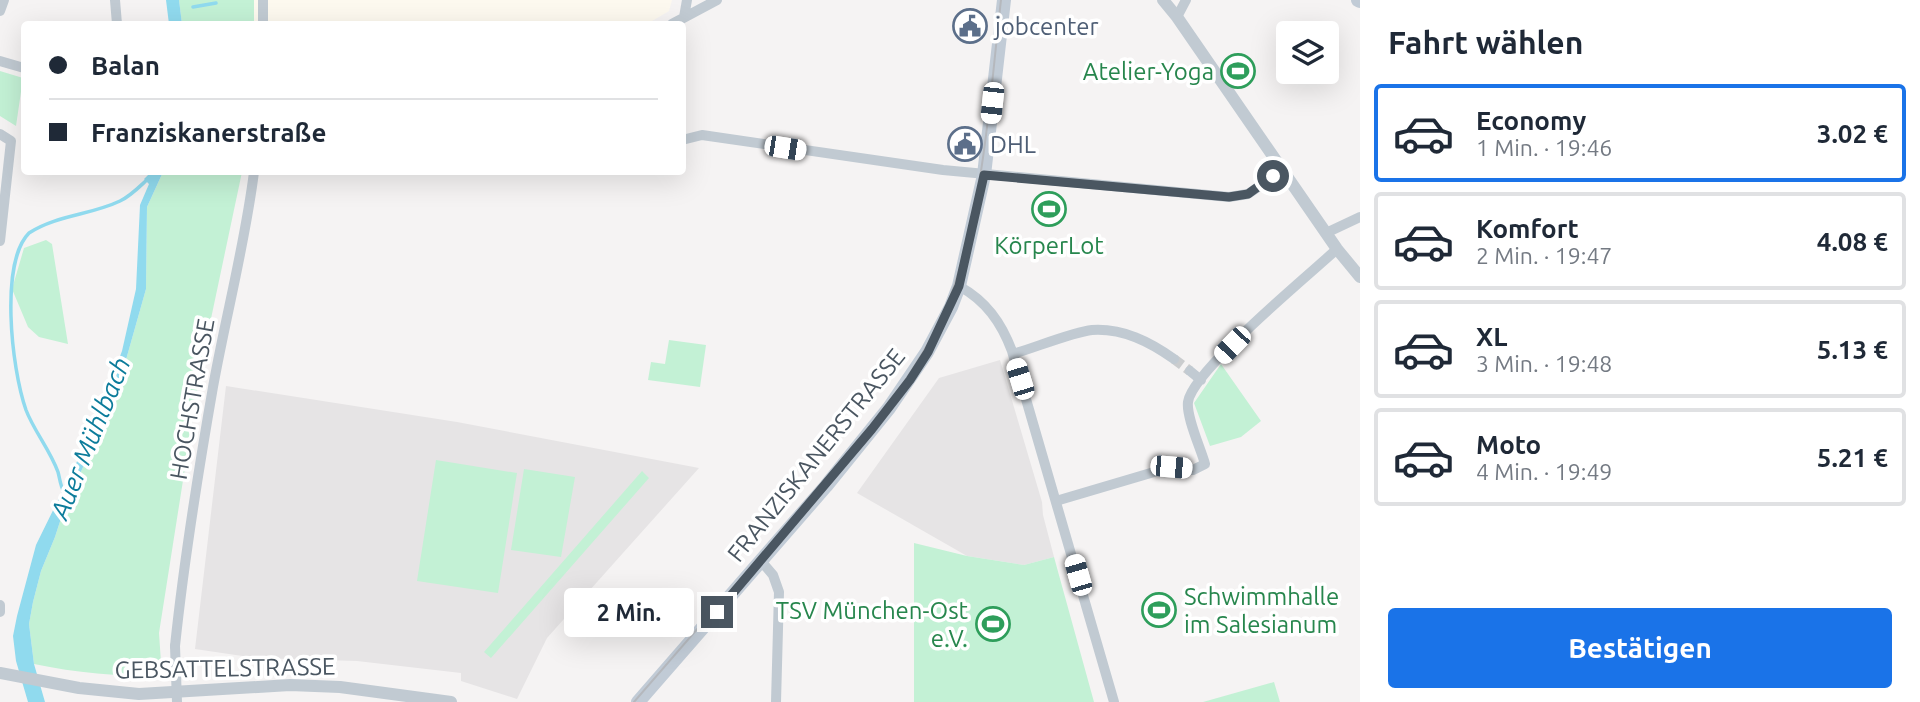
<!DOCTYPE html>
<html lang="de">
<head>
<meta charset="utf-8">
<style>
	body { margin:0; font-family:Ubuntu,sans-serif; background:#f2f2f3; color:#1f2937; height:100vh; display:flex; flex-direction:column; font-size:26px; white-space:nowrap }
	* { box-sizing:border-box; margin:0 }
	p { font-size:23px; color:#747a83 }
	.icon { flex:none; width:38px; height:38px; fill:none; stroke:currentColor; stroke-width:2; stroke-linecap:round; stroke-linejoin:round }
	.map { position:relative; flex:1; overflow:hidden }
	.sheet { display:flex; flex-direction:column; background:#fff; width:560px }
	.sheet>* { flex:none }
	.guide { position:absolute; left:21px; top:21px; width:665px; height:154px; border-radius:7px; box-shadow:0 7px 28px #0002; display:grid; align-content:center; height:154px; padding:0 28px; background:#fff }
	.controls { position:absolute; left:1276px; top:21px; display:grid; gap:14px }
	.controls a { display:grid; place-items:center; width:63px; height:63px; border-radius:7px; background:#fff; box-shadow:0 7px 28px #0002; font-size:35px }
	.end { position:absolute; width:32px; height:32px; margin:-16px; border:9px solid #4a5661; background:#fff; box-shadow:0 0 0 4px #fff }
	.from { border-radius:50% }
	.bubble { position:absolute; height:49px; border-radius:7px; background:#fff; box-shadow:0 7px 28px #0002; font-size:23px; font-weight:600; line-height:49px; text-align:center }
	.car { position:absolute; width:21px; height:42px; margin:-21px -10px; border-radius:9px; box-shadow:0 0 5px 2px #0007; background:linear-gradient(#fff 24%,#345 0 40%,#fff 0 76%,#345 0 86%,#fff 0) }
	.guide b { display:flex; align-items:center; gap:24px; height:66px; font-size:26px }
	.guide b+b { border-top:2px solid #e0e1e3 }
	.guide i { width:18px; height:18px; background:#1f2937 }
	ul { padding:0; list-style:none }
	li { display:flex; align-items:center; gap:21px; height:98px; margin:0 14px 10px; padding:0 14px; border:4px solid #e0e1e3; border-radius:7px }
	li div { flex:1 }
	li b { display:block; font-size:26px }
	li em { font-style:normal; font-weight:600 }
	li.active { border-color:#1a73e8 }
	li>.icon { width:63px; height:63px; stroke-width:1.5 }
	h2 { padding:0 28px; font-size:32px; line-height:84px }
	.action { display:flex; gap:14px; margin-top:auto; padding:14px 28px }
	.action a { flex:1; height:80px; border-radius:7px; background:#1a73e8; color:#fff; font-size:28px; font-weight:600; line-height:80px; text-align:center }
	main { display:flex; flex:1; min-height:0 }
	.map>svg:first-child { display:block }
</style>
</head>
<body>
<main>
<div class="map">
<svg width="1360" height="702" viewBox="0 0 1360 702">
	<rect width="100%" height="100%" fill="#f5f3f3"/>
	<path fill="#fdf9ef" d="M254,0H672L669,11L647,24H254Z"/>
	<path fill="#e6e4e5" d="M1000,360L1042,502L1043,515L1054,557L1024,565L967,556L857,493L939,378Z
		M226,386L457,422L699,468L547,638L517,699L461,681V673L357,661L256,658L195,649Z"/>
	<path fill="#c3f1d5" d="M179,0H254V24H182Z
		M0,71L23,78L16,126L0,116Z
		M163,172H242L201,366L159,633L162,677C118,676 76,673 34,664L29,624L33,602L41,571L55,537L65,506L97,437L120,381L146,289L147,207Z
		M46,240L52,244L68,344L39,337L28,327L12,289L24,248Z
		M669,340L706,345L700,387L648,380L651,362L665,364Z
		M1221,364L1261,421L1241,437L1210,446L1194,403Z
		M436,460L517,473L498,593L417,581Z
		M524,469L575,477L561,557L511,550Z
		M642,471L649,478L491,658L484,652Z
		M914,543L967,556L1024,565L1054,557L1094,702H914Z
		M1274,682L1280,702H1203Z"/>
	<path fill="#90daee" d="M166,0H179L182,24H169Z
		M151,172H163L147,207L146,289L120,381L97,437L65,506L55,537L41,571L33,602L29,624L34,664L45,702H28L16,661L13,636L17,616L36,545L90,435L122,351L136,289L140,205L149,184L144,179Z"/>
	<g fill="none" stroke-linecap="round" stroke-linejoin="round">
		<path stroke="#90daee" stroke-width="3.5" d="M193,7L216,3
			M64,492C60,485 60,479 58,472C50,450 34,431 26,410C11,367 0,262 29,233C57,215 91,215 120,201C131,196 140,186 149,178"/>
		<path stroke="#caccce" stroke-width="10" stroke-dasharray="10 5" stroke-linecap="butt" d="M1174,359L1190,371"/>
		<path stroke="#c1cad2" stroke-width="10" d="M115,0L117,24
			M263,0V24
			M0,11L4,0
			M684,17L687,0
			M1177,17L1186,0
			M672,24L717,0
			M0,61L24,68
			M0,134L11,141L0,241
			M682,140L702,135L943,170L1229,197L1248,194L1284,169
			M1326,233L1360,217
			M959,286C986,301 1001,322 1012,351L1114,702
			M1013,354C1034,348 1073,332 1092,330C1123,328 1150,342 1174,359
			M1190,371L1201,380
			M1056,501L1171,467L1193,470L1205,464C1201,449 1186,417 1188,402C1192,371 1310,274 1337,249
			M761,561L773,575L779,592L776,702
			M0,605V612
			M175,646C184,560 198,473 213,387C226,315 245,244 254,172"/>
		<path stroke="#c1cad2" stroke-width="12" d="M1163,0L1177,17L1337,249L1360,277
			M0,673L79,688L139,694L290,685L340,687L451,702"/>
		<path stroke="#c1cbd6" stroke-width="14" d="M1358,0L1360,1
			M638,702L826,486L889,408L927,352L951,307L959,286L984,175L1004,0"/>
		<path stroke="#b5b8bd" stroke-width="2" d="M634,702C686,642 738,582 790,522C850,453 927,370 955,283C985,191 990,95 1001,0"/>
		<path stroke="#c1cad2" stroke-width="10" d="M175,646L177,702"/>
	</g>
	<g fill="none" stroke-linecap="round" stroke-linejoin="round">
		<path stroke="#4a5661" stroke-width="9" d="M717,612L872,429L910,380L928,352L959,286L984,175L1229,197L1248,194L1273,176"/>
	</g>
	<defs>
		<g id="civic-ring" transform="scale(1.75)"><circle r="9.5" fill="#fff" stroke="#5c6f8a" stroke-width="1.5"/><path d="M-.6-6.5H3V-4.5H.6V-3L4-1V1h2V6H-6V1h2V-1L-.6-3ZM-1.2 2.5V6h2.4V2.5Z" fill="#5c6f8a"/></g>
		<g id="stadium-ring" transform="scale(1.75)"><circle r="9.5" fill="#fff" stroke="#2e9e5b" stroke-width="1.5"/><path d="M0-5a6.5 5 0 1 0 0 10a6.5 5 0 1 0 0-10ZM-3.5-1.8h7v3.6h-7Z" fill="#2e9e5b"/></g>
	</defs>
	<g fill-rule="evenodd">
		<use href="#civic-ring" x="970" y="26"/>
		<use href="#stadium-ring" x="1238" y="71"/>
		<use href="#civic-ring" x="965" y="144"/>
		<use href="#stadium-ring" x="1049" y="209"/>
		<use href="#stadium-ring" x="1159" y="610"/>
		<use href="#stadium-ring" x="993" y="624"/>
	</g>
	<g text-anchor="middle" dominant-baseline="central" stroke-width="7" stroke-linejoin="round" paint-order="stroke">
		<g font-size="24" fill="#4e5e75" stroke="#fff" text-anchor="start">
			<text x="995" y="26">jobcenter</text>
			<text x="990" y="144">DHL</text>
		</g>
		<g font-size="24" fill="#27864d" stroke="#fff" text-anchor="end">
			<text x="1214" y="71">Atelier-Yoga</text>
			<text x="1049" y="245" text-anchor="middle">KörperLot</text>
			<text x="1184" y="596" text-anchor="start">Schwimmhalle<tspan x="1184" dy="28">im Salesianum</tspan></text>
			<text x="968" y="610">TSV München-Ost<tspan x="968" dy="28">e.V.</tspan></text>
		</g>
		<g font-size="24" fill="#4a5661" stroke="#fff">
			<text transform="translate(192 399) rotate(-80)">HOCHSTRASSE</text>
			<text transform="translate(816 455) rotate(-51)">FRANZISKANERSTRASSE</text>
			<text transform="translate(225 668) rotate(-1)">GEBSATTELSTRASSE</text>
		</g>
		<g font-size="26" font-style="italic" fill="#0c7c9b" stroke="#fff">
			<text transform="translate(90 438) rotate(-68)">Auer Mühlbach</text>
		</g>
	</g>
</svg>
<div class="controls">
<a><svg class="icon" aria-label="layers" viewBox="0 0 24 24"><path d="M12 4l9 5-9 5-9-5zM3 14l9 5 9-5"/></svg></a>
</div>
<i class="end from" style="left:1273px;top:176px"></i>
<i class="end" style="left:717px;top:612px"></i>
<div class="bubble" style="left:564px;top:588px;width:130px">2 Min.</div>
<i class="car" style="left:992px;top:103px;rotate:186deg"></i>
<i class="car" style="left:785px;top:148px;rotate:99deg"></i>
<i class="car" style="left:1232px;top:345px;rotate:224deg"></i>
<i class="car" style="left:1020px;top:379px;rotate:343deg"></i>
<i class="car" style="left:1171px;top:467px;rotate:95deg"></i>
<i class="car" style="left:1078px;top:575px;rotate:344deg"></i>
<div class="guide">
<b><i class="from"></i>Balan</b>
<b><i></i>Franziskanerstraße</b>
</div>
</div>
<section class="sheet">
<h2>Fahrt wählen</h2>
<ul>
<li class="active"><svg class="icon" aria-label="car" viewBox="0 0 24 24"><path d="M5 17H2v-5l4-1 3-4h7l3 4 3 1v5h-3M9 17h6M6 11h13"/><circle cx="7" cy="17" r="2"/><circle cx="17" cy="17" r="2"/></svg><div><b>Economy</b><p>1 Min. · 19:46</p></div><em>3.02 €</em></li>
<li><svg class="icon" aria-label="car" viewBox="0 0 24 24"><path d="M5 17H2v-5l4-1 3-4h7l3 4 3 1v5h-3M9 17h6M6 11h13"/><circle cx="7" cy="17" r="2"/><circle cx="17" cy="17" r="2"/></svg><div><b>Komfort</b><p>2 Min. · 19:47</p></div><em>4.08 €</em></li>
<li><svg class="icon" aria-label="car" viewBox="0 0 24 24"><path d="M5 17H2v-5l4-1 3-4h7l3 4 3 1v5h-3M9 17h6M6 11h13"/><circle cx="7" cy="17" r="2"/><circle cx="17" cy="17" r="2"/></svg><div><b>XL</b><p>3 Min. · 19:48</p></div><em>5.13 €</em></li>
<li><svg class="icon" aria-label="car" viewBox="0 0 24 24"><path d="M5 17H2v-5l4-1 3-4h7l3 4 3 1v5h-3M9 17h6M6 11h13"/><circle cx="7" cy="17" r="2"/><circle cx="17" cy="17" r="2"/></svg><div><b>Moto</b><p>4 Min. · 19:49</p></div><em>5.21 €</em></li>
</ul>
<div class="action"><a>Bestätigen</a></div>
</section>
</main>
</body>
</html>
